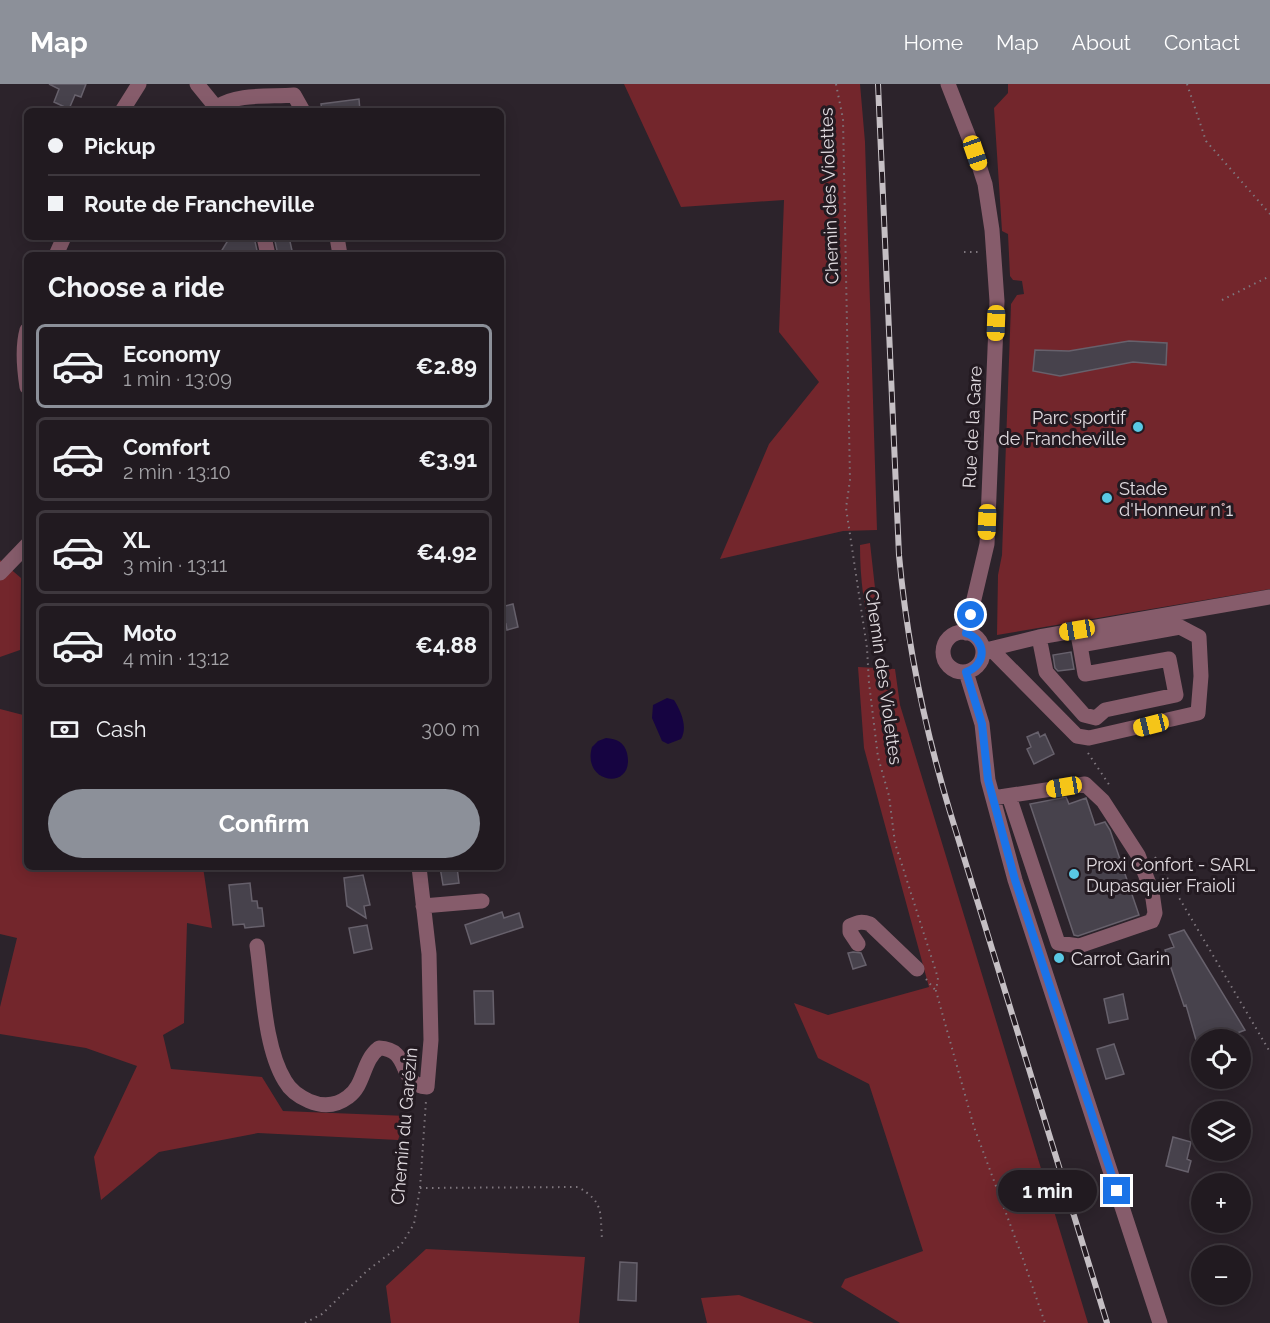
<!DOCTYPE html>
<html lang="en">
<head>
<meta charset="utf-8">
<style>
	body { margin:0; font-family:Raleway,sans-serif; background:#292329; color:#f1f3f6; height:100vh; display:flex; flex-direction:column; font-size:22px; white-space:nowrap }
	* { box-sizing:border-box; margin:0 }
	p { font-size:20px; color:#a2a1a5 }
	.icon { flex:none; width:33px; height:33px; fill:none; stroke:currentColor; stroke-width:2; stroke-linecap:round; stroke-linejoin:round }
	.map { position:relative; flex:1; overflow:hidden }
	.panel { position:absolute; left:24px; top:168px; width:480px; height:618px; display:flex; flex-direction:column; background:#211a20; border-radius:9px; box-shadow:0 3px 15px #0003,0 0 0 2px #3e383e }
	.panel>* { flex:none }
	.banner { position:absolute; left:24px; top:24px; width:480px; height:132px; border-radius:9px; box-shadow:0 3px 15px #0003,0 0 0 2px #3e383e; display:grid; align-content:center; height:132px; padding:0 24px; background:#211a20 }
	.controls { position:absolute; left:1191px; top:945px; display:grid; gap:12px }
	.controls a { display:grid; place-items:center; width:60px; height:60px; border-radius:50%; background:#211a20; box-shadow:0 3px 15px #0003,0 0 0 2px #3e383e; font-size:30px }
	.end { position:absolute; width:27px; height:27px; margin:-14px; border:8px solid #1a73e8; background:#fff; box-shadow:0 0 0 3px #fff }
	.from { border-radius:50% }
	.bubble { position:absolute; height:42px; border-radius:21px; background:#211a20; box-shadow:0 3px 15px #0003,0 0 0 2px #3e383e; font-size:20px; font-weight:700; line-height:42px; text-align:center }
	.car { position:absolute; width:18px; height:36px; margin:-18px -9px; border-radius:8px; box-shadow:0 0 4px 2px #0007; background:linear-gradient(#f5c518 24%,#345 0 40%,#f5c518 0 76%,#345 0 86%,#f5c518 0) }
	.banner b { display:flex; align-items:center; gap:21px; height:57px; font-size:22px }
	.banner b+b { border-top:2px solid #3e383e }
	.banner i { width:15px; height:15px; background:#f1f3f6 }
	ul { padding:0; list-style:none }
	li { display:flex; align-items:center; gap:18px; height:84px; margin:0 12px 9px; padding:0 12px; border:3px solid #3e383e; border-radius:9px }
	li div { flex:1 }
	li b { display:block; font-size:22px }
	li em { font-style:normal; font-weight:700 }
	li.on { border-color:#8c9099 }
	li>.icon { width:54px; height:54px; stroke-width:1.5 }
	h2 { padding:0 24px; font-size:27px; line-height:72px }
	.pay { display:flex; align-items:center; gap:15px; height:66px; padding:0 24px; font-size:22px }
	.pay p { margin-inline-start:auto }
	.primary-button { display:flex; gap:12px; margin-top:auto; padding:12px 24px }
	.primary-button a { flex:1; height:69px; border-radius:36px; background:#8c9099; color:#fff; font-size:24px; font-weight:700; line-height:69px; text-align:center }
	header { display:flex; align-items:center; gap:36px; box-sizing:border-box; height:84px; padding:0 30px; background:#8c9099; color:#fff }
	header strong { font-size:28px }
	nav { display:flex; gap:33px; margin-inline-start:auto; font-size:21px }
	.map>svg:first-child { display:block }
</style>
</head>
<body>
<header>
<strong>Map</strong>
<nav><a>Home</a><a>Map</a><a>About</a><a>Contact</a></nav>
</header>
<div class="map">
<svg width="1270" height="1239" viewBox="0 0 1270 1239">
	<rect width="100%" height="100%" fill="#2c232b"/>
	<path fill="#73262c" d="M624,0H860L865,58L877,446L843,447L720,475L769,360L819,298L779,248L784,116L681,123Z
		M1008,0H1270V505L997,551L998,491L1002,471L1011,220L1017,211L1024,210L1022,197L1013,196L1010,192L1008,150L1002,147L994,24L1008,9Z
		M870,459L881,558L874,560C864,528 860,495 860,461Z
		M0,476L21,494L20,566L0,573Z
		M858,583L895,585L900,621L1088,1239H900L841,1203L845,1195L923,1167L869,1000L818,974L794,919L828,931L929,903L864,664Z
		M0,625L27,632V783H203L212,844L187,839L184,939L163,951L171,985L262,993L283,1027L407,1032L398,1056L258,1049L159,1068L101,1116L94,1073L137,982L86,964L0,950V923L17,854L0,850Z
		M426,1165L585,1173L579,1239H391L386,1202Z
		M739,1211L814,1239H707L701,1214Z"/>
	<path fill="#160441" d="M667,614L674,616C681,627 688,643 681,655L668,660L662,657L652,634L653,621Z
		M606,654C617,655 624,658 627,669C636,707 581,701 592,663L598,657Z"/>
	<path fill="#47424c" stroke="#67616c" stroke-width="1.5" d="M49,0H86L81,13L75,11L69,25L54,18L59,5Z
		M359,15L360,27H322L321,20Z
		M230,153H254L258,171H219Z
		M274,153H289L293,171H278Z
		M1129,257L1167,259L1166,281L1133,278L1060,292L1033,287L1035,266L1069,267Z
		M513,520L518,543L507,546L506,540L501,541V523Z
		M1071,568L1074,585L1058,587L1055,584L1053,571Z
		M1038,648L1040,653L1045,650L1054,670L1034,680L1027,665L1031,663L1027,653Z
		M1066,713L1069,720L1086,714L1095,741L1105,738L1110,746L1139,831L1078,852L1074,851L1030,720Z
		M440,783H457L459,799L443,801Z
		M363,791L370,821L364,822L366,834L347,822L344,794Z
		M250,799L252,817H257L258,824H262L264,842L245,844L244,840L233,841L229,801Z
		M502,828L504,834L519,829L523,843L471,860L465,841Z
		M367,841L372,865L354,869L349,844Z
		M1184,846L1245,946L1219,956H1196L1186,921L1184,922L1165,866L1174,863L1169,851Z
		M853,868L861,869L866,881L853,885L848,869Z
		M474,907H493L494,940H475Z
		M1123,910L1128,935L1109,939L1104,915Z
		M1114,960L1124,990L1106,995L1097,965Z
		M1173,1053L1191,1058L1187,1075L1191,1077L1188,1088L1166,1082Z
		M620,1178L637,1179L636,1217L618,1216Z"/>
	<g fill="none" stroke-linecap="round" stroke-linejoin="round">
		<path stroke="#7f777e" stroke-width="2" stroke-dasharray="1.5 4.5" stroke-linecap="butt" d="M836,0L843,35L850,396L846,424L867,564L869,599L878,673L889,712L895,759L938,894L936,907L974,1043L1023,1175L1045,1239
			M1187,0L1206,57L1270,130
			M964,168H981
			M1222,216L1270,192
			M1088,669L1110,702
			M1155,773L1270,968
			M926,895L936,907
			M420,1104L578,1103C604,1118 600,1128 602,1155
			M305,1239L322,1230L368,1186L401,1161L414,1140L420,1104L426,1017"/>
		<path stroke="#865c6b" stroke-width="15" d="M197,0L219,27
			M948,0L975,69L985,100L992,146L997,217L987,460L966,549
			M217,23C237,9 270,13 294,11L303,27
			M122,27L139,0
			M264,153L268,171
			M337,153L340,171
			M56,171L64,153
			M27,246C22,264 24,284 27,303
			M0,489L27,461
			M943 568a20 20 0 1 1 40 0a20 20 0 1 1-40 0Z
			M1039,553L1046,588L1084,631L1096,634L1105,626L1176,611L1169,575L1085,590L1080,561
			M986,566L1039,553L1270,513
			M992,566L1077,652L1089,654L1198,629L1201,592L1199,553L1180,543L1080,561L1077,546
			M966,588L982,640L988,696L1015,796L1160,1239
			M993,714L1085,700L1103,717L1138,771L1152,808L1155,829L1152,837L1079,862L1058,859L1009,712
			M423,822L482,817
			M858,860L850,848V842C858,838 862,837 870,840L917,885
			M257,862C263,902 264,963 285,997C290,1006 300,1013 309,1017C323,1023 336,1022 348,1013C365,1001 362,977 379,964C412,965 397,1001 427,1003L431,956L429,870L419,783"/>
		<g stroke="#c5bfc4" stroke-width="6">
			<path id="rail" d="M878,0L899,471C907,560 924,642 950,728L1107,1239"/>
		</g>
		<use href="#rail" stroke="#231a21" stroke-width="4" stroke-dasharray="11" stroke-linecap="butt"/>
	</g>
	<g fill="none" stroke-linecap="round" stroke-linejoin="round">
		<path stroke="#1a73e8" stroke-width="8" d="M971,531L966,549C987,556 987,581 966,588L982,640L988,696L1015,796L1117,1107"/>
	</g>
	<g fill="#59c8e4" stroke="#231a21" stroke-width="2">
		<circle cx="1138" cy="343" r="6"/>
		<circle cx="1107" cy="414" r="6"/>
		<circle cx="1074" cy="790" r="6"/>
		<circle cx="1059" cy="874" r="6"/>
	</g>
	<g text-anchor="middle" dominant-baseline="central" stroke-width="6" stroke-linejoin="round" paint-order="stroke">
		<g font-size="18" fill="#e0dadf" stroke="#231a21">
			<text transform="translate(829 112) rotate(-92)">Chemin des Violettes</text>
			<text transform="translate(972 343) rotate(-87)">Rue de la Gare</text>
			<text transform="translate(884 593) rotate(82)">Chemin des Violettes</text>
			<text transform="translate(404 1042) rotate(-85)">Chemin du Garézin</text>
		</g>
		<g font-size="18" fill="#e0dadf" stroke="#231a21" text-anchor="start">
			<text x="1126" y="333" text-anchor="end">Parc sportif<tspan x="1126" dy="21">de Francheville</tspan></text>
			<text x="1119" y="404">Stade<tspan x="1119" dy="21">d'Honneur n°1</tspan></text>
			<text x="1086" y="780">Proxi Confort - SARL<tspan x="1086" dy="21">Dupasquier Fraioli</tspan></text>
			<text x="1071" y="874">Carrot Garin</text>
		</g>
	</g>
</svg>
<div class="controls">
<a><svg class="icon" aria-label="locate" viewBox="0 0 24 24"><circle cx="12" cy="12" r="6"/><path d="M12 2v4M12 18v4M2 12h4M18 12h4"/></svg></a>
<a><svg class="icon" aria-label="layers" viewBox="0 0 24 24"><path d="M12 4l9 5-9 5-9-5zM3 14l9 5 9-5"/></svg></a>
<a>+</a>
<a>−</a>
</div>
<i class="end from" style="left:971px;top:531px"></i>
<i class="end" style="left:1117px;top:1107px"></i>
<div class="bubble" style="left:998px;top:1086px;width:99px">1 min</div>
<i class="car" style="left:975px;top:69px;rotate:161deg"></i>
<i class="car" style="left:996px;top:239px;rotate:182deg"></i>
<i class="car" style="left:987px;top:438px;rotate:182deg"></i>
<i class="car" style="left:1077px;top:546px;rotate:260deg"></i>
<i class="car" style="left:1151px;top:641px;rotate:256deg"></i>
<i class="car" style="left:1064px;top:703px;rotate:260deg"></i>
<div class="banner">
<b><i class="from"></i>Pickup</b>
<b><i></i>Route de Francheville</b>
</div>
<section class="panel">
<h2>Choose a ride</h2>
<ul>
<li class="on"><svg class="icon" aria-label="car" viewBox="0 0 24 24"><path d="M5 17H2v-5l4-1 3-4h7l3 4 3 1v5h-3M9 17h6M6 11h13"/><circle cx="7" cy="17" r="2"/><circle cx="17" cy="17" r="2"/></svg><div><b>Economy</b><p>1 min · 13:09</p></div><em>€2.89</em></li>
<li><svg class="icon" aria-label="car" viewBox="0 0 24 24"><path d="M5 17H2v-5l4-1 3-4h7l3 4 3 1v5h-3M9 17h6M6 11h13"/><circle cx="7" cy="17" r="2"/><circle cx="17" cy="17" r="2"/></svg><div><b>Comfort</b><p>2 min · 13:10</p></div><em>€3.91</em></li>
<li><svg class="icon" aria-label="car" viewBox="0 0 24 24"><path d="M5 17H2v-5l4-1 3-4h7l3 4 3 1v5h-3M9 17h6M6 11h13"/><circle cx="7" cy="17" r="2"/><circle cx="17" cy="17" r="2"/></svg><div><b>XL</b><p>3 min · 13:11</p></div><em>€4.92</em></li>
<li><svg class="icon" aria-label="car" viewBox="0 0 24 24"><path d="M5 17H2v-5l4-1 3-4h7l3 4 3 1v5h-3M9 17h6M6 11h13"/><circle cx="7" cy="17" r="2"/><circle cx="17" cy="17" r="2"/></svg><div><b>Moto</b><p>4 min · 13:12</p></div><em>€4.88</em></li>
</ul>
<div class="pay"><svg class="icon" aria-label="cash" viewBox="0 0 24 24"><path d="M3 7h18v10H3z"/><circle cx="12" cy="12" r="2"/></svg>Cash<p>300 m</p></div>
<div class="primary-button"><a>Confirm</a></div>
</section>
</div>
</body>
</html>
